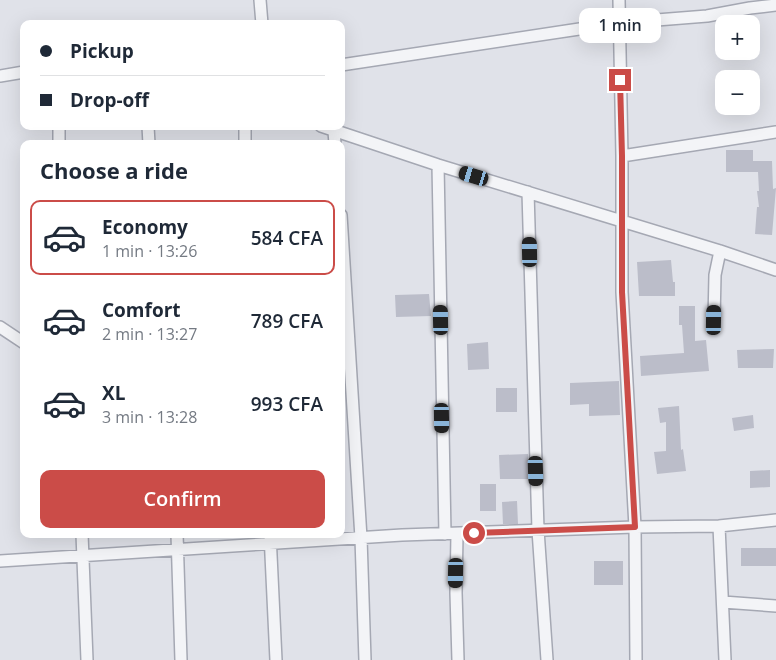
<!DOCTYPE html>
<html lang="en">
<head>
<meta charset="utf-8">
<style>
	body { margin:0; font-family:"Open Sans",sans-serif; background:#f2f2f3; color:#1f2937; height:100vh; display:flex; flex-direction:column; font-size:19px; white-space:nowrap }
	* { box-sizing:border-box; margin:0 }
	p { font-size:16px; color:#747a83 }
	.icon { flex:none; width:28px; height:28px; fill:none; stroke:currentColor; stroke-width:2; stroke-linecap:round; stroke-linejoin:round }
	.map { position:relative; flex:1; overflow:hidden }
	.panel { position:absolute; left:20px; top:140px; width:325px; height:398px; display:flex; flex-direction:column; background:#fff; border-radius:10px; box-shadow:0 5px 20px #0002 }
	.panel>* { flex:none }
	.guide { position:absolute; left:20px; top:20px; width:325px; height:110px; border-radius:10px; box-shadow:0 5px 20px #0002; display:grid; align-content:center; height:110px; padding:0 20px; background:#fff }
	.fabs { position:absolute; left:715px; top:15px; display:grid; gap:10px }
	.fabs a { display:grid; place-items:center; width:45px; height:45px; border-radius:10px; background:#fff; box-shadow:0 5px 20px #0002; font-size:25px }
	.end { position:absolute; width:22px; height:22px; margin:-11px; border:6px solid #cb4c48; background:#fff; box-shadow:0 0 0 2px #fff }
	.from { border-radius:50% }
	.bubble { position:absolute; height:35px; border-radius:10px; background:#fff; box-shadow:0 5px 20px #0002; font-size:16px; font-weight:600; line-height:35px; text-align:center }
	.car { position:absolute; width:15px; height:30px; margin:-15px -8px; border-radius:6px; box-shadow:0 0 4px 1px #0007; background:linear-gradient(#222 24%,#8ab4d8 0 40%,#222 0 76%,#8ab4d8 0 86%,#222 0) }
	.guide b { display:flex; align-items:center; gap:18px; height:48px; font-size:19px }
	.guide b+b { border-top:1px solid #e0e1e3 }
	.guide i { width:12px; height:12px; background:#1f2937 }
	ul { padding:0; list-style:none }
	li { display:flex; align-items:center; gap:15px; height:75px; margin:0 10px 8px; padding:0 10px; border:2px solid transparent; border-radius:10px }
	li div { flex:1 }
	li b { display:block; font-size:19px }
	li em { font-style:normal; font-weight:600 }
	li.current { border-color:#cb4c48 }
	li>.icon { width:45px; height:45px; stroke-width:1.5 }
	h2 { padding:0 20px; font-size:22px; line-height:60px }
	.primary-button { display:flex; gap:10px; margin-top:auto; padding:10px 20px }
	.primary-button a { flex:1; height:58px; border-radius:10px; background:#cb4c48; color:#fff; font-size:20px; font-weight:600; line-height:58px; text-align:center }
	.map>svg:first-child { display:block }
</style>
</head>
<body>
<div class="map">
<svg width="776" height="660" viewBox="0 0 776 660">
	<rect width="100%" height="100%" fill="#e0e2e9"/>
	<path fill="#bbbdc9" d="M726,150H753V161H772L773,189L776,188L772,235L755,234L757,207H759L757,191H759L758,172H726Z
		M671,260L673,282H675V296H639L637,262Z
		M429,294L431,316L396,317L395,295Z
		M679,306H695V341L706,340L709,371L641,376L640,356L684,353L682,325H679Z
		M488,342L489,369L468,370L467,344Z
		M774,349L773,368H738L737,350Z
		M619,381L620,415L589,416V404L570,405V383Z
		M496,388H517V412H496Z
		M679,406L681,450L683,449L686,471L657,474L654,452L666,451V422L660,423L658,408Z
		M753,415L754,428L734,431L732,418Z
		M528,454L529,479H500L499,455Z
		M770,470V487L750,488V471Z
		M480,484H496V511H480Z
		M517,501L518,524H503L502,502Z
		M741,548H776V566H741Z
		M594,561H623V585H594Z"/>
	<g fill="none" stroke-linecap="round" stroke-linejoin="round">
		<g stroke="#a5a8b3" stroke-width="14">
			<path id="street" d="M260,0L262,24
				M619,0L622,156V292L635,527L636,660
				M341,65L619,23L707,16L750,8L776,5
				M0,76L24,72
				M59,126V144
				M148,126L149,144
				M245,126V144
				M321,126L438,165L720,251L776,270
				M334,131L335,144
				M622,156L776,132
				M438,165L445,534
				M528,192L538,530L547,660
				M341,215L361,538L365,660
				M714,320L715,275L720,251
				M0,327L24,343
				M719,526L725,660
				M82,534L87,660
				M177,534L181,660
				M270,534L276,660
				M457,534L456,593L458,660
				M0,561L402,535L635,527L719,526L776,520
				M723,602L776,606"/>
		</g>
		<use href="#street" stroke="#f3f4f7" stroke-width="11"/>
	</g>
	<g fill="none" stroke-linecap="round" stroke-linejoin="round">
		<path stroke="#cb4c48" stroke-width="6" d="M474,533L635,527L622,292V156L620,80"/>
	</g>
</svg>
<div class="fabs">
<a>+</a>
<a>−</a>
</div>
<i class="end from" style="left:474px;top:533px"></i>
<i class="end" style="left:620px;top:80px"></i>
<div class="bubble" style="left:579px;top:8px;width:82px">1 min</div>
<i class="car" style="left:474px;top:176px;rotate:287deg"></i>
<i class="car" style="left:530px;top:252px;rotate:359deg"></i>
<i class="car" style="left:441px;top:320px;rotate:359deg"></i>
<i class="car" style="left:714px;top:320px;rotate:1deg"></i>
<i class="car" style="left:442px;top:418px;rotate:179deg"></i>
<i class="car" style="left:536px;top:471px;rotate:178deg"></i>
<i class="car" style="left:456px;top:573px;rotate:181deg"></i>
<div class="guide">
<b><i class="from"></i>Pickup</b>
<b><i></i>Drop-off</b>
</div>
<section class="panel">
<h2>Choose a ride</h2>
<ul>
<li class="current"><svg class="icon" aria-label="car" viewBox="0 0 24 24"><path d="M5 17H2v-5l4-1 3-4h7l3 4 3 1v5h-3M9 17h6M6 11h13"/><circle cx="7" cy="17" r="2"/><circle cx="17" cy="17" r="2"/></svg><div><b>Economy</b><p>1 min · 13:26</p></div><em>584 CFA</em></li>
<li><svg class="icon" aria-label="car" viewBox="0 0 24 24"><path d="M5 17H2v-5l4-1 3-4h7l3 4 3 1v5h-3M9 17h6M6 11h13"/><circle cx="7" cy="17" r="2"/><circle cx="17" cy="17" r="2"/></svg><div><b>Comfort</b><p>2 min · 13:27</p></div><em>789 CFA</em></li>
<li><svg class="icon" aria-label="car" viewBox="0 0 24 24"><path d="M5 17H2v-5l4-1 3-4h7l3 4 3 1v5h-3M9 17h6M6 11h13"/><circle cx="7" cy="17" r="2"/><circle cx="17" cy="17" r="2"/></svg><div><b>XL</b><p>3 min · 13:28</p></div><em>993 CFA</em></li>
</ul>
<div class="primary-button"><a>Confirm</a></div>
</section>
</div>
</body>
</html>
